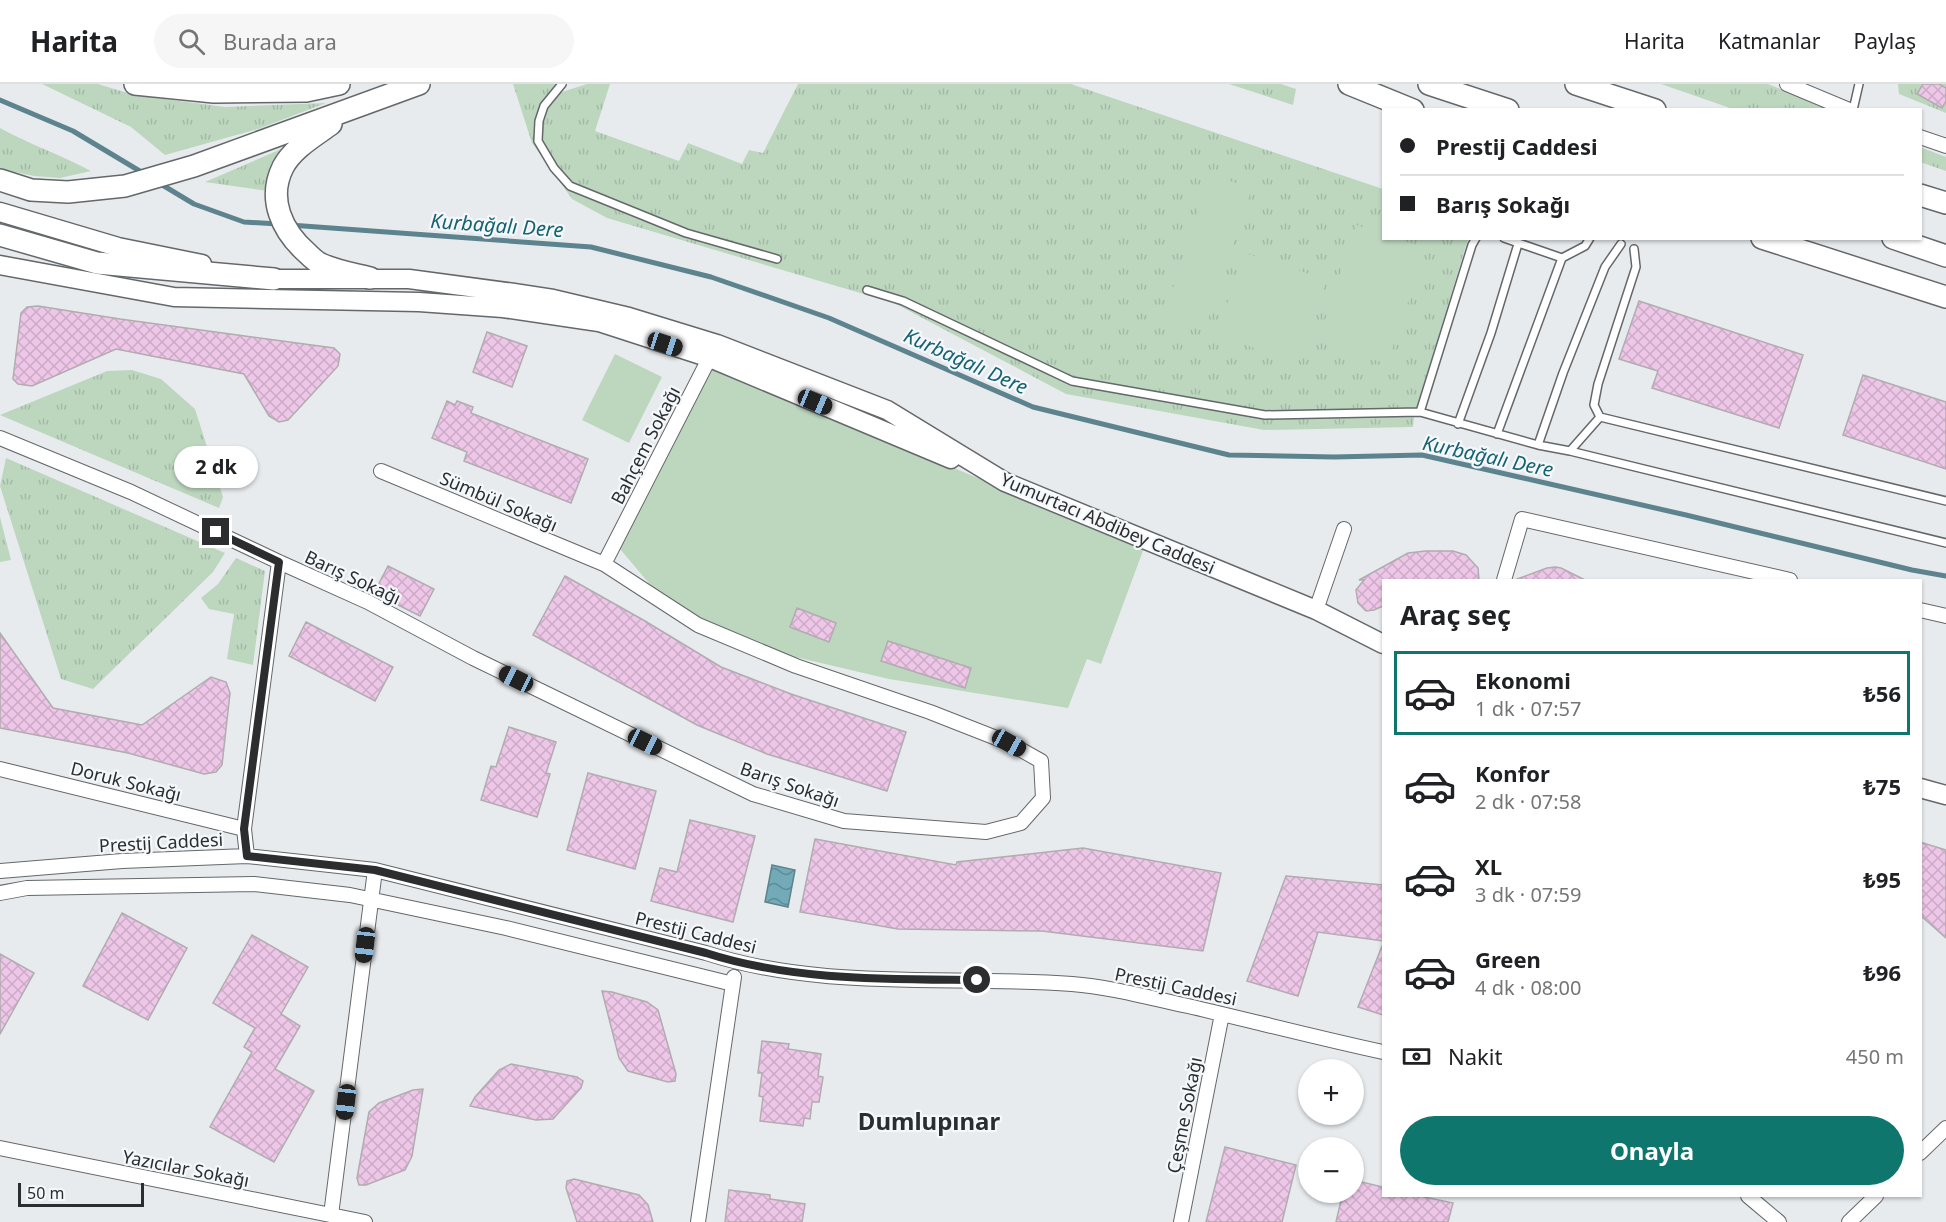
<!DOCTYPE html>
<html lang="tr">
<head>
<meta charset="utf-8">
<style>
	body { margin:0; font-family:"Noto Sans",sans-serif; background:#f6f6f6; color:#202124; height:100vh; display:flex; flex-direction:column; font-size:22px; white-space:nowrap }
	* { box-sizing:border-box; margin:0 }
	p { font-size:20px; color:#757577 }
	.icon { flex:none; width:33px; height:33px; fill:none; stroke:currentColor; stroke-width:2; stroke-linecap:round; stroke-linejoin:round }
	.map { position:relative; flex:1; overflow:hidden }
	.side { position:absolute; left:1382px; top:495px; width:540px; height:618px; display:flex; flex-direction:column; background:#fff; border-radius:0px; box-shadow:0 2px 4px #0004 }
	.side>* { flex:none }
	.top-card { position:absolute; left:1382px; top:24px; width:540px; height:132px; border-radius:0px; box-shadow:0 2px 4px #0004; display:grid; align-content:center; height:132px; padding:0 18px; background:#fff }
	.controls { position:absolute; left:1298px; top:975px; display:grid; gap:12px }
	.controls a { display:grid; place-items:center; width:66px; height:66px; border-radius:50%; background:#fff; box-shadow:0 2px 4px #0004; font-size:30px }
	.scale { position:absolute; left:18px; bottom:15px; width:126px; box-sizing:border-box; padding-left:6px; border:3px solid #2c2d2f; border-top:0; font-size:16px; line-height:21px; white-space:nowrap; color:#2c2d2f; -webkit-text-stroke:4px #f4f8fb; paint-order:stroke }
	.end { position:absolute; width:27px; height:27px; margin:-14px; border:8px solid #2c2d2f; background:#fff; box-shadow:0 0 0 3px #fff }
	.from { border-radius:50% }
	.bubble { position:absolute; height:42px; border-radius:21px; background:#fff; box-shadow:0 2px 4px #0004; font-size:20px; font-weight:700; line-height:42px; text-align:center }
	.car { position:absolute; width:18px; height:36px; margin:-18px -9px; border-radius:8px; box-shadow:0 0 4px 2px #0007; background:linear-gradient(#222 24%,#8ab4d8 0 40%,#222 0 76%,#8ab4d8 0 86%,#222 0) }
	.top-card b { display:flex; align-items:center; gap:21px; height:57px; font-size:22px }
	.top-card b+b { border-top:2px solid #e0e0e0 }
	.top-card i { width:15px; height:15px; background:#202124 }
	ul { padding:0; list-style:none }
	li { display:flex; align-items:center; gap:18px; height:84px; margin:0 12px 9px; padding:0 6px; border:3px solid transparent; border-radius:0px }
	li div { flex:1 }
	li b { display:block; font-size:22px }
	li em { font-style:normal; font-weight:700 }
	li.current { border-color:#0f766e }
	li>.icon { width:54px; height:54px; stroke-width:1.5 }
	h2 { padding:0 18px; font-size:27px; line-height:72px }
	.pay { display:flex; align-items:center; gap:15px; height:66px; padding:0 18px; font-size:22px }
	.pay p { margin-inline-start:auto }
	.action { display:flex; gap:12px; margin-top:auto; padding:12px 18px }
	.action a { flex:1; height:69px; border-radius:36px; background:#0f766e; color:#fff; font-size:24px; font-weight:700; line-height:69px; text-align:center }
	header { display:flex; align-items:center; gap:36px; box-sizing:border-box; height:84px; padding:0 30px; background:#fff; border-bottom:2px solid #e0e0e0 }
	header strong { font-size:28px }
	nav { display:flex; gap:33px; margin-inline-start:auto; font-size:21px }
	.search { width:420px; height:54px; background:#f6f6f6; display:flex; align-items:center; gap:15px; box-sizing:border-box; padding:0 21px; border-radius:33px; color:#757577; font-size:22px }
	.map>svg:first-child { display:block }
</style>
</head>
<body>
<header>
<strong>Harita</strong>
<div class="search"><svg class="icon" aria-label="search" viewBox="0 0 24 24"><circle cx="10" cy="10" r="6"/><path d="M15 15l6 6"/></svg>Burada ara</div>
<nav><a>Harita</a><a>Katmanlar</a><a>Paylaş</a></nav>
</header>
<div class="map">
<svg width="1946" height="1138" viewBox="0 0 1946 1138">
	<defs>
		<pattern id="grass-tufts" width="24" height="20" patternUnits="userSpaceOnUse" patternTransform="scale(1.5)"><rect width="24" height="20" fill="#bdd7bf"/><path d="M3 7l-1-3M5 7V3M7 7l1-3M15 17l-1-3M17 17v-4M19 17l1-3" fill="none" stroke="#a3b9a4"/></pattern>
		<pattern id="water-waves" width="16" height="10" patternUnits="userSpaceOnUse" patternTransform="scale(1.5)"><rect width="16" height="10" fill="#72aab7"/><path d="M0 5q4-4 8 0t8 0" fill="none" stroke="#5e8b95"/></pattern>
		<pattern id="building-cross-hatch" width="8" height="8" patternUnits="userSpaceOnUse" patternTransform="scale(1.5)"><rect width="8" height="8" fill="#eec7e8"/><path d="M0 0l8 8M0 8l8-8" fill="none" stroke="#ccabc7"/></pattern>
	</defs>
	<rect width="100%" height="100%" fill="#e7ebee"/>
	<path fill="url(#grass-tufts)" d="M42,0H98L134,11L225,23L326,19L258,45L165,71L131,43Z
		M513,0H567L546,13L587,0H610L595,47L679,77L688,59L742,80L749,66L763,69L798,0H1071L1383,105V154L1468,155L1414,333L1413,343L1264,346L1066,310L894,219L607,134L572,115L532,59Z
		M1229,0H1281L1296,5L1293,21Z
		M1661,0H1768L1830,25H1733Z
		M1898,0H1946V29L1899,10Z
		M0,44C29,60 61,71 91,87L60,94L34,92L0,85Z
		M295,59L268,107L205,98Z
		M1920,63L1946,73V87L1920,78Z
		M132,286L161,295L195,325L223,413L219,424L0,331L107,287Z
		M6,374L225,469L213,488L93,605L61,595L0,402Z
		M0,433L11,476L0,478Z
		M236,474L265,487L253,581L227,575L234,530L209,525L201,514L218,500Z"/>
	<path fill="#bdd7bf" d="M1211,91L1252,104L1204,247L1163,234Z
		M1356,141L1383,150V154L1397,155L1426,164L1387,280L1318,257Z
		M1245,169L1327,196L1298,279L1216,251Z
		M615,270L662,293L629,359L582,336Z
		M712,282L1144,464L1101,580L1087,575L1068,624L889,595L744,561L658,510L615,459Z"/>
	<path fill="url(#water-waves)" stroke="#5d848e" stroke-width="1.5" d="M772,781L795,786L788,823L765,818Z"/>
	<g fill="none" stroke-linecap="round" stroke-linejoin="round">
		<path stroke="#5d848e" stroke-width="5" d="M0,16L73,47L143,89
			M159,99L194,120L244,138L278,140
			M290,141L591,163L711,193L829,234L1033,323L1229,371L1334,373L1422,371L1686,431L1912,486L1946,492"/>
	</g>
	<path fill="url(#building-cross-hatch)" stroke="#b0acaf" stroke-width="1.5" d="M1923,0H1939L1946,4V17L1942,24L1917,10Z
		M1639,217L1803,271L1779,344L1652,304L1658,287L1619,275Z
		M38,222L120,235L334,264L340,270L338,282L288,336L279,338L269,332L244,290L116,265L32,302L18,300L13,295L21,229L27,223Z
		M487,248L527,262L512,303L473,288Z
		M1863,291L1946,318V385L1843,351Z
		M447,317L455,321L457,317L473,323L471,329L588,375L571,419L464,377L467,368L432,354Z
		M1426,467H1453L1466,471L1478,484L1479,496H1383V522L1374,526L1366,527L1358,519L1356,506L1364,496H1359L1408,469Z
		M388,482L434,505L420,532L374,509Z
		M1555,483L1561,484L1585,496H1518L1517,495L1547,484Z
		M565,492L645,537L721,583L791,610L906,648L887,707L767,670L697,641L533,551Z
		M797,524L836,539L829,558L790,543Z
		M306,538L393,583L375,617L289,572Z
		M0,549L53,624L142,641L211,593L226,598L230,609L222,681L216,688L204,690L128,669L0,644Z
		M888,557L971,584L965,604L881,577Z
		M509,643L556,658L546,689L550,690L537,733L481,716L491,682L496,683Z
		M588,689L656,707L635,785L567,766Z
		M690,736L755,752L733,838L651,817L660,784L677,788Z
		M815,755L956,781L957,778L1083,764L1221,789L1203,867L1042,847L898,845L800,828Z
		M1920,758L1946,766V854L1920,831Z
		M1286,792L1383,801V857L1318,848L1298,912L1247,897Z
		M122,829L187,864L148,936L83,902Z
		M252,851L308,883L281,930L300,942L275,985L314,1007L274,1078L210,1043L252,968L244,963L255,944L213,919Z
		M1382,862H1383V931L1358,923Z
		M0,870L34,889L0,950Z
		M602,907L612,908L647,918L658,926L676,990L675,997L668,998L628,987L619,974Z
		M762,957L789,960L788,965L821,970L818,992L823,993L819,1018H812L810,1035L804,1034L803,1042L760,1037L763,1013L759,1012L762,989H758Z
		M511,980L577,993L583,997L581,1004L553,1035L536,1036L470,1022L475,1013L499,986Z
		M423,1005L412,1072L405,1086L366,1101H359L357,1094L369,1028L379,1019L413,1006Z
		M1225,1063L1296,1081L1282,1138H1206Z
		M574,1095L639,1111L648,1121L653,1138H577L566,1104L567,1097Z
		M1353,1096L1383,1103V1112H1420L1453,1119L1448,1138H1336L1343,1108H1353Z
		M729,1106L770,1111V1115L805,1120L802,1138H725Z"/>
	<g fill="none" stroke-linecap="round" stroke-linejoin="round">
		<g stroke="#64686a" stroke-width="10">
			<path id="service" d="M562,0L544,22L539,37L538,57L554,84L570,102L686,149L777,175
				M1853,26L1859,0
				M1504,154L1562,174
				M867,206L903,217L1072,297L1265,331L1420,328L1538,361L1570,367L1946,459
				M1420,328L1472,161L1476,154
				M1600,333L1594,321L1598,300L1636,183L1634,165
				M1458,340L1491,249L1518,160
				M1497,350L1562,174L1585,162L1590,154
				M1538,361L1563,289L1605,183L1621,160
				M1570,367L1600,333L1946,417"/>
		</g>
		<g stroke="#64686a" stroke-width="16">
			<path id="minor" d="M1787,0L1849,26
				M1920,53L1946,62
				M0,354L131,408L279,478L368,518L473,574L753,710L844,737L986,748L1021,739L1043,714L1041,677L1009,659L930,628L796,582L698,541L604,480L381,387
				M604,480L713,267
				M1504,496L1522,435L1790,496
				M1316,526L1344,445
				M1920,526L1946,532
				M0,685L244,745
				M247,772L244,745L279,478
				M0,787L122,777L247,772L375,786L706,869C823,907 951,891 1072,900C1111,903 1150,914 1188,922C1253,937 1318,954 1383,968
				M0,809L27,804L254,800L350,811L506,844L733,900
				M0,1064L365,1138
				M1920,1069L1946,1044
				M1748,1112L1779,1138
				M331,1131L375,786
				M698,1138L734,893
				M1181,1138L1222,930
				M1849,1138L1876,1112"/>
		</g>
		<g stroke="#64686a" stroke-width="21">
			<path id="secondary" d="M0,128L118,163L202,180
				M0,181L174,213L419,218L503,224L599,238L710,274L951,375
				M262,193L274,195H409L514,209L553,215L629,233L717,260L887,326L1005,398L1316,526L1383,560
				M1920,704L1946,711"/>
		</g>
		<g stroke="#64686a" stroke-width="24">
			<path id="trunk" d="M135,0L214,8L306,7L339,0
				M1349,0L1413,26
				M1429,0L1508,26
				M1576,0L1655,26
				M331,40C315,52 293,64 283,83C267,115 282,147 307,169C311,173 316,178 321,180C336,187 354,190 370,194
				M0,96L31,106L68,108L125,102L194,82L419,0
				M1920,111L1946,119
				M0,151L97,179L274,195
				M1762,154L1946,213
				M1893,154L1946,172"/>
		</g>
		<use href="#service" stroke="#fff" stroke-width="7"/>
		<use href="#minor" stroke="#fff" stroke-width="14"/>
		<use href="#secondary" stroke="#fff" stroke-width="18"/>
		<use href="#trunk" stroke="#fff" stroke-width="21"/>
	</g>
	<g fill="none" stroke-linecap="round" stroke-linejoin="round">
		<path stroke="#2c2d2f" stroke-width="8" d="M216,448L279,478L244,745L247,772L375,786L706,869C793,897 887,895 977,896"/>
	</g>
	<g text-anchor="middle" dominant-baseline="central" stroke-width="4.5" stroke-linejoin="round" paint-order="stroke">
		<g font-size="18" fill="#2c2d2f" stroke="#f4f8fb">
			<text transform="translate(645 361) rotate(-63)">Bahçem Sokağı</text>
			<text transform="translate(499 417) rotate(23)">Sümbül Sokağı</text>
			<text transform="translate(1108 439) rotate(23)">Yumurtacı Abdibey Caddesi</text>
			<text transform="translate(353 493) rotate(25)">Barış Sokağı</text>
			<text transform="translate(126 697) rotate(14)">Doruk Sokağı</text>
			<text transform="translate(790 700) rotate(19)">Barış Sokağı</text>
			<text transform="translate(161 758) rotate(-3)">Prestij Caddesi</text>
			<text transform="translate(696 848) rotate(14)">Prestij Caddesi</text>
			<text transform="translate(1176 902) rotate(12)">Prestij Caddesi</text>
			<text transform="translate(1184 1031) rotate(-79)">Çeşme Sokağı</text>
			<text transform="translate(186 1084) rotate(11)">Yazıcılar Sokağı</text>
		</g>
		<g font-size="20" font-style="italic" fill="#176271" stroke="#f4f8fb">
			<text transform="translate(497 141) rotate(4)">Kurbağalı Dere</text>
			<text transform="translate(966 277) rotate(24)">Kurbağalı Dere</text>
			<text transform="translate(1488 372) rotate(12)">Kurbağalı Dere</text>
		</g>
		<g font-size="24" font-weight="bold" fill="#2c2d2f" stroke="#f4f8fb">
			<text x="929" y="1036">Dumlupınar</text>
		</g>
	</g>
</svg>
<div class="controls">
<a>+</a>
<a>−</a>
</div>
<div class="scale">50 m</div>
<i class="end from" style="left:977px;top:896px"></i>
<i class="end" style="left:216px;top:448px"></i>
<div class="bubble" style="left:174px;top:362px;width:84px">2 dk</div>
<i class="car" style="left:665px;top:260px;rotate:108deg"></i>
<i class="car" style="left:815px;top:318px;rotate:113deg"></i>
<i class="car" style="left:516px;top:595px;rotate:296deg"></i>
<i class="car" style="left:645px;top:658px;rotate:116deg"></i>
<i class="car" style="left:1009px;top:659px;rotate:119deg"></i>
<i class="car" style="left:365px;top:861px;rotate:187deg"></i>
<i class="car" style="left:346px;top:1018px;rotate:187deg"></i>
<div class="top-card">
<b><i class="from"></i>Prestij Caddesi</b>
<b><i></i>Barış Sokağı</b>
</div>
<section class="side">
<h2>Araç seç</h2>
<ul>
<li class="current"><svg class="icon" aria-label="car" viewBox="0 0 24 24"><path d="M5 17H2v-5l4-1 3-4h7l3 4 3 1v5h-3M9 17h6M6 11h13"/><circle cx="7" cy="17" r="2"/><circle cx="17" cy="17" r="2"/></svg><div><b>Ekonomi</b><p>1 dk · 07:57</p></div><em>₺56</em></li>
<li><svg class="icon" aria-label="car" viewBox="0 0 24 24"><path d="M5 17H2v-5l4-1 3-4h7l3 4 3 1v5h-3M9 17h6M6 11h13"/><circle cx="7" cy="17" r="2"/><circle cx="17" cy="17" r="2"/></svg><div><b>Konfor</b><p>2 dk · 07:58</p></div><em>₺75</em></li>
<li><svg class="icon" aria-label="car" viewBox="0 0 24 24"><path d="M5 17H2v-5l4-1 3-4h7l3 4 3 1v5h-3M9 17h6M6 11h13"/><circle cx="7" cy="17" r="2"/><circle cx="17" cy="17" r="2"/></svg><div><b>XL</b><p>3 dk · 07:59</p></div><em>₺95</em></li>
<li><svg class="icon" aria-label="car" viewBox="0 0 24 24"><path d="M5 17H2v-5l4-1 3-4h7l3 4 3 1v5h-3M9 17h6M6 11h13"/><circle cx="7" cy="17" r="2"/><circle cx="17" cy="17" r="2"/></svg><div><b>Green</b><p>4 dk · 08:00</p></div><em>₺96</em></li>
</ul>
<div class="pay"><svg class="icon" aria-label="cash" viewBox="0 0 24 24"><path d="M3 7h18v10H3z"/><circle cx="12" cy="12" r="2"/></svg>Nakit<p>450 m</p></div>
<div class="action"><a>Onayla</a></div>
</section>
</div>
</body>
</html>
